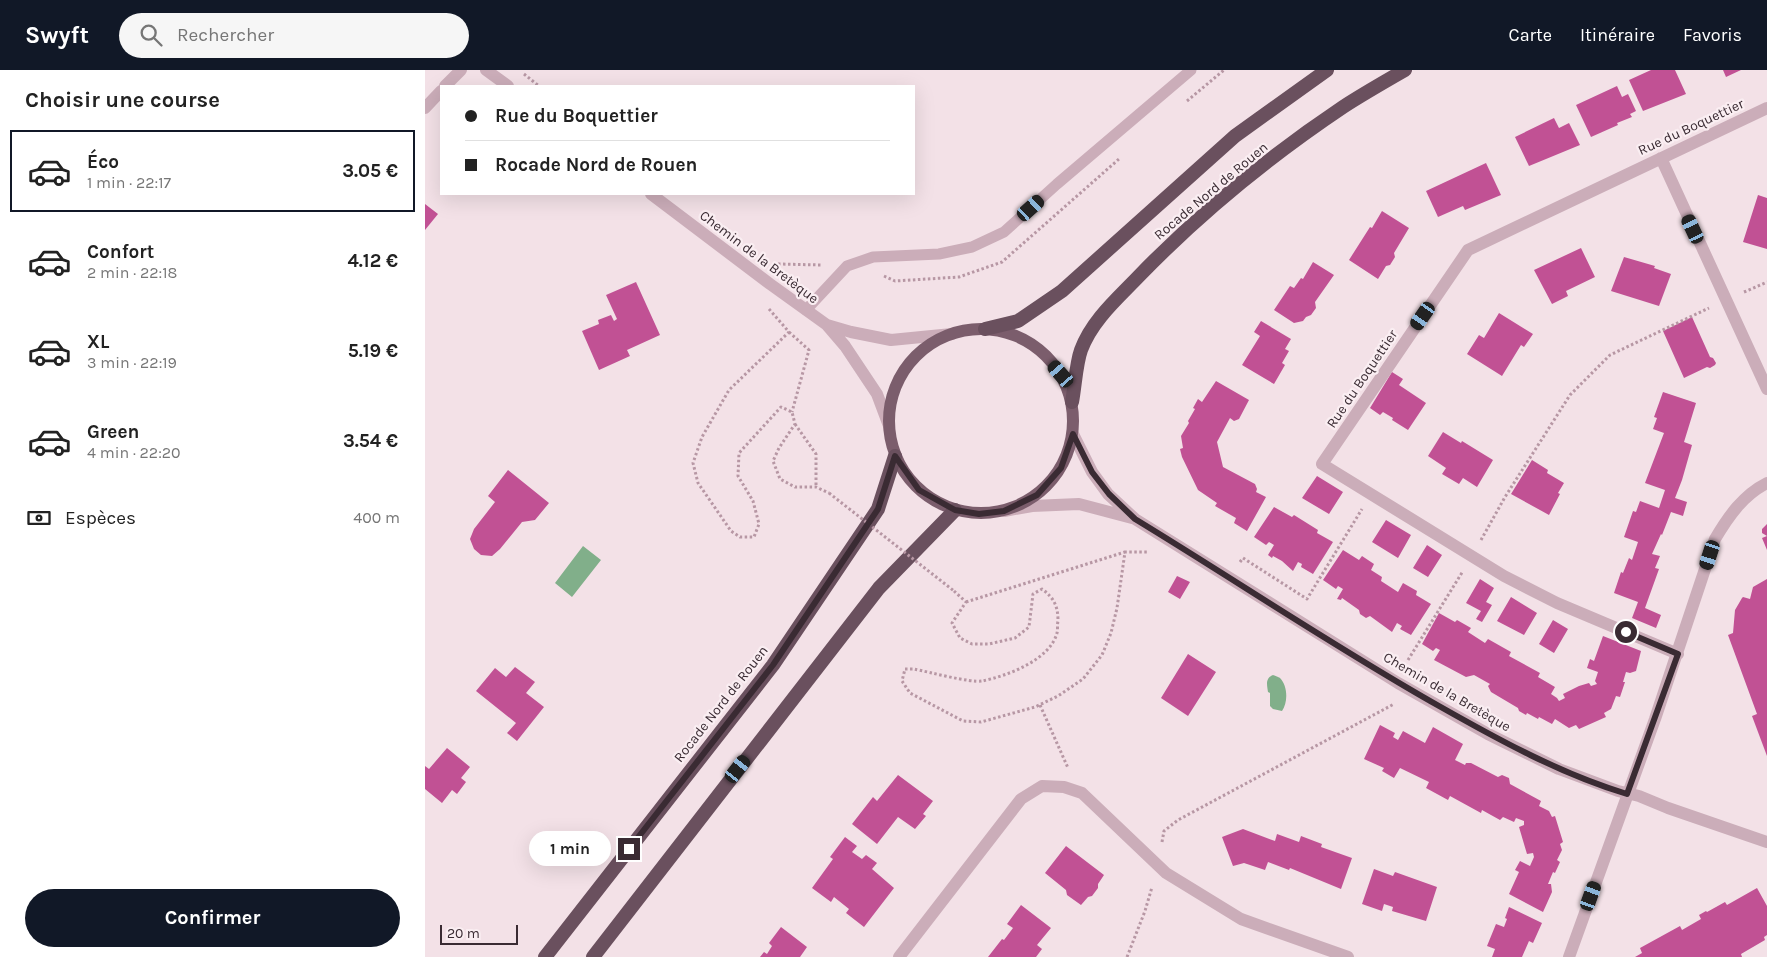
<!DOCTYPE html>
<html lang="fr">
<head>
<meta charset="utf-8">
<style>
	body { margin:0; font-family:Karla,sans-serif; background:#f6f6f6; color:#222; height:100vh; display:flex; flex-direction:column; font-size:19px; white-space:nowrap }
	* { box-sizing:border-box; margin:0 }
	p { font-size:16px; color:#767676 }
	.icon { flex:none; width:28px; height:28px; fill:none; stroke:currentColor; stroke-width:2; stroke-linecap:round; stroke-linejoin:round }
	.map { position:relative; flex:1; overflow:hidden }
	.details { display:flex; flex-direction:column; background:#fff; width:425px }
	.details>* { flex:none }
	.top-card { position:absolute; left:15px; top:15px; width:475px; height:110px; border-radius:0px; box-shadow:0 5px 20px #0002; display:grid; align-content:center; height:110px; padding:0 25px; background:#fff }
	.scale { position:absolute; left:15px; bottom:12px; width:78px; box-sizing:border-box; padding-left:5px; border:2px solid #3a2b33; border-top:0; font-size:14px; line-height:18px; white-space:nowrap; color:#3a2b33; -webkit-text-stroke:4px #faeef2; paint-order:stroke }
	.end { position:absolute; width:22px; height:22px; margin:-11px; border:6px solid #3a2b33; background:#fff; box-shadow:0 0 0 2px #fff }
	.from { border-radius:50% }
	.bubble { position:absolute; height:35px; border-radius:18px; background:#fff; box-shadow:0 5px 20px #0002; font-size:16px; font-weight:700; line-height:35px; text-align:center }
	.car { position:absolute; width:15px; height:30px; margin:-15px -8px; border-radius:6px; box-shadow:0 0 4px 1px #0007; background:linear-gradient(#222 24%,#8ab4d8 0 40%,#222 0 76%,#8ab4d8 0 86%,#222 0) }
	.top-card b { display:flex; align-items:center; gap:18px; height:48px; font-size:19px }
	.top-card b+b { border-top:1px solid #e0e0e0 }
	.top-card i { width:12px; height:12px; background:#222 }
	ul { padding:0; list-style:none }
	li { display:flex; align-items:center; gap:15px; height:82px; margin:0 10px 8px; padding:0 15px; border:2px solid transparent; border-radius:0px }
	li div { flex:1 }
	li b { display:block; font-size:19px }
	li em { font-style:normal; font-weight:700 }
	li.current { border-color:#111827 }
	li>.icon { width:45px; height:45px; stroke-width:1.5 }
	h2 { padding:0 25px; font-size:22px; line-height:60px }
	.pay { display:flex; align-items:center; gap:12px; height:55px; padding:0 25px; font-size:19px }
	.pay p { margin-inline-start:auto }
	.primary-button { display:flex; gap:10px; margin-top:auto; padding:10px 25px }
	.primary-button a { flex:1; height:58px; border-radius:30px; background:#111827; color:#fff; font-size:20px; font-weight:700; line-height:58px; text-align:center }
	header { display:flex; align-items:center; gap:30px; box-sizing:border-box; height:70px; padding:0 25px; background:#111827; color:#fff }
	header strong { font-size:24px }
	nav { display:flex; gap:28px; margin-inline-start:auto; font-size:18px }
	.search { width:350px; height:45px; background:#f6f6f6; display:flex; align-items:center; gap:12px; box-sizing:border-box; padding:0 18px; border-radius:28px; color:#767676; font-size:19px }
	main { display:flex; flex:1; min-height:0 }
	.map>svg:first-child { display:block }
</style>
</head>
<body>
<header>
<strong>Swyft</strong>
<div class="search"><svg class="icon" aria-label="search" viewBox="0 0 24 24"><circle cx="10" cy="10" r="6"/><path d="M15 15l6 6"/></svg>Rechercher</div>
<nav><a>Carte</a><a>Itinéraire</a><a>Favoris</a></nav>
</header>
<main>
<section class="details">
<h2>Choisir une course</h2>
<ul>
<li class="current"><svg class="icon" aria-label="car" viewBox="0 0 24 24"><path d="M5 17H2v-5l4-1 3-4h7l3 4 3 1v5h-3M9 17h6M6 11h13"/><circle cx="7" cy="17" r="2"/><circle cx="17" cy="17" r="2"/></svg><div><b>Éco</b><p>1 min · 22:17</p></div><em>3.05 €</em></li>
<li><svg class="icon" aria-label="car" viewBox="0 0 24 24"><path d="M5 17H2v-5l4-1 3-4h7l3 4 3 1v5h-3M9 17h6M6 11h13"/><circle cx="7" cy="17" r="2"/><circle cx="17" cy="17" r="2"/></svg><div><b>Confort</b><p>2 min · 22:18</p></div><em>4.12 €</em></li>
<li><svg class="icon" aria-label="car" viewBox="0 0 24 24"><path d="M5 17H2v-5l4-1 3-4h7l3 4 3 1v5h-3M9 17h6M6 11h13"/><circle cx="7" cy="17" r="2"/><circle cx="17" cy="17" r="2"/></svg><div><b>XL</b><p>3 min · 22:19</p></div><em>5.19 €</em></li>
<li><svg class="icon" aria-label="car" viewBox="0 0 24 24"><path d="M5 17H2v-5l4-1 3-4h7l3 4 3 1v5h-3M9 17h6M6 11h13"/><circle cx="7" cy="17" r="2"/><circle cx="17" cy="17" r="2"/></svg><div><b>Green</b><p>4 min · 22:20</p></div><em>3.54 €</em></li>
</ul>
<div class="pay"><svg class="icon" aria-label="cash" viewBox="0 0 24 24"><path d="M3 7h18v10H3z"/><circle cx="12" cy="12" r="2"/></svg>Espèces<p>400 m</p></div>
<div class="primary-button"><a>Confirmer</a></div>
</section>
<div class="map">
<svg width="1342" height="887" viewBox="0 0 1342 887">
	<rect width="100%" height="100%" fill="#f3e1e7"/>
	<path fill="#81af8a" d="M158,476L176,490L147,527L130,513Z
		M848,605C849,605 855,608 855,608C863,616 863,633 857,641L848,639L845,636V623L843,622C842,615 840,608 848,605Z"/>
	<path fill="#c15194" d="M1226,0H1250L1261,24L1218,41L1204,10Z
		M1298,0H1316L1301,7Z
		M1192,16L1197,27L1203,24L1211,41L1205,44L1207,47L1192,53L1193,55L1166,67L1151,35Z
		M1129,48L1134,58L1144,53L1155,75L1104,96L1090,67Z
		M1061,93L1076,125L1040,140L1038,136L1013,147L1001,121Z
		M1333,125L1342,128V179L1318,172Z
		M0,134L13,144L0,160Z
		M957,141L984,158L969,183L970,187L965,195L961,196L953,209L924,190L945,157L947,158Z
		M1156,178L1170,207L1141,221L1143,226L1127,234L1109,200Z
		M1199,187L1230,196L1229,198L1246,204L1234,236L1186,221Z
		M888,192L909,205L890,232L891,238L886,245L881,247L878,251L869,253L849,240L865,216L869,218L876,208L878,209Z
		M211,212L235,265L202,280L205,286L174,300L157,261L174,254L173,250L186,245L189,251L192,249L181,225Z
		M1074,243L1108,264L1099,277L1096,275L1077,306L1042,284L1054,265L1059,268Z
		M1267,247L1285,287L1288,288L1291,293L1290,295L1285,298L1282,297L1259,308L1238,261Z
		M836,251L866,269L860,279L864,281L857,293L860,295L849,314L817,295L835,266L829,262Z
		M967,302L978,309L974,315L1001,333L983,360L967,350L968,348L958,342L955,345L945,338Z
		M791,311L824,330L814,349L809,351L805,348L792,372L798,397L830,414L832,419L831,422L841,427L822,461L809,453L811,448L790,436L792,433L773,420L757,387L755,379L758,378L756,366L764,353L763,351L770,339L768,338L773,329L777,332Z
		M1238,322L1271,333L1259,372L1267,375L1257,410L1250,428L1262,432L1258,446L1246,442L1237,465L1236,464L1227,484L1235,486L1230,498L1234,499L1220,538L1236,545L1231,558L1207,548L1213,532L1189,523L1196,502L1198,503L1204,488L1207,490L1213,472L1199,467L1208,441L1211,442L1215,431L1234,438L1240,420L1220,413L1239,363L1228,359L1232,348L1229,347Z
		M1018,362L1036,373L1037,371L1068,390L1052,417L1038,408L1034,414L1017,404L1021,398L1003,386Z
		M1107,390L1123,400L1122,403L1139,413L1133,423L1135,424L1124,445L1086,424Z
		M83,400L124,433L110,450L97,452L75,479L67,486L56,485L49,479L45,469L49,459L70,432L63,426Z
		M892,406L918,422L904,444L877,428Z
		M849,437L867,447L869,445L893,460L892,463L908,472L888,504L876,497L877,494L873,492L868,501L857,491L848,486L847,488L843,485L849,475L844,472L841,475L829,467Z
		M961,450L986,465L973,488L947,472Z
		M1342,454V480L1337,468L1342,466L1337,463V459Z
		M1002,475L1017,485L1003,507L988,498Z
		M918,480L934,490L937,486L949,494L946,500L957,507L956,511L973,522L978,513L992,521L991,525L1006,534L986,565L975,559L977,556L972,553L967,562L945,546L941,548L935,544L934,540L917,528L916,530L912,529L918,519L913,516L911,519L898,510Z
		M752,506L765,512L755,529L743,522Z
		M1055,509L1069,518L1061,532L1067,535L1057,552L1051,549L1056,541L1041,533Z
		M1342,509V686L1327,646L1332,644L1303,565L1308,563L1310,540L1317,528L1318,527L1325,529L1328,517Z
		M1086,527L1112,543L1099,565L1072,551Z
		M1014,543L1030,552L1032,550L1046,558L1043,562L1060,573L1063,569L1086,582L1084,586L1115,603L1113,607L1130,617L1126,624L1132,628L1134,631L1140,628L1138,624L1154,616L1164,613L1166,616L1172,614L1170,611L1173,602L1162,598L1165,589L1169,591L1178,566L1216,581L1211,601L1205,603L1201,602L1198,612H1200L1195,627L1191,626L1186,639L1179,643L1181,647L1154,659L1151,655L1144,658L1130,649L1127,654L1114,647L1113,649L1102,643L1101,645L1094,641L1093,638L1066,622L1063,616L1065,614L1049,605L1041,607L1009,590L1015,580L1011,578L1008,581L997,574Z
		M1128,550L1143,559L1129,583L1114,574Z
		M763,584L791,602L763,646L736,628Z
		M90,597L110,612L101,623L119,637L92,671L82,663L91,653L51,621L70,598L81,607Z
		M955,655L970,663L968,667L973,670L978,661L1000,673L1008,657L1038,674L1030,690L1040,695L1041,693H1046L1073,707L1077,705L1084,708L1085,714L1116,731L1114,736L1124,741L1127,747L1130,746L1138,772L1135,774L1137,780L1132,790L1135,792L1130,803L1128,802L1123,814H1126L1127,822L1118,842L1084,824L1094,802L1090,800L1095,791L1105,796L1109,787L1108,783L1102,784L1094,757L1099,755V751L1091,748L1089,752L1078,747L1075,750L1057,740L1056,743L1025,726L1023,730L1001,718L1004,712L975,698L969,708L957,701L959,698L939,689Z
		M22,678L45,697L36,708L41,712L32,724L27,720L17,733L0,719V696L4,699Z
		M473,705L508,731L498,744L501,746L490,759L473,747L452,774L427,754L448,727L452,731Z
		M818,759L850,771L852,764L874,772L876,766L897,774L896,777L927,788L916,819L865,798L864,800L843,792L840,800L819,793L808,796L797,767Z
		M420,767L432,776L427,782L437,789L441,785L452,793L447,799L469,818L439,857L421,843L424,839L409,827L406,832L387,818L408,789L405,787Z
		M641,776L679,805L673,814V818L667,826L663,827L656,835L642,825L641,820L620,803Z
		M949,799L968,806L970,802L1012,817L1001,851L967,841L968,837L959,834L957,841L937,834Z
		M1332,818L1342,836V865L1339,867L1340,870L1316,884L1317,887H1210L1217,883L1215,878L1255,856L1257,860L1276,849L1274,845L1281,841L1282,842L1300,832L1302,835Z
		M596,835L626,858L612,875L617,879L611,887H563L577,869L579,870L588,858L582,854Z
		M1084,837L1117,853L1108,873L1104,871L1097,887H1067L1070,879L1062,876L1071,854L1079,857L1082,849L1080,848Z
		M356,857L382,877L375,887H335L339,882L342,884L347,876L344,873Z"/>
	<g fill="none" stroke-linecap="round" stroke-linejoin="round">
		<path stroke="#b797a4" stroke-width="3" stroke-dasharray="2.5 2.5" stroke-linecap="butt" d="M99,4L114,16
			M762,31L799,0
			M353,194L396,195
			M459,206L470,211L534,207L577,192L694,89
			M1319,222L1342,212
			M344,239L364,262L304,320L277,367L268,393L273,413L306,461L315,467H329L334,454L328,431L313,406L314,383L356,337L367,342L370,354L354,378L348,391L355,409L370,417H391L404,423
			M364,262L384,280L367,342
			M370,354L391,384V417
			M1056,470L1080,427L1145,325L1185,285L1284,238
			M815,492L818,488L882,529L937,439
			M529,521L541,532L527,553L535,568L547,574H564L590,568L604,557L608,524L617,519C629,528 633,536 633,551C632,555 633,560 632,563C625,590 582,606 557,611C545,613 504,602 489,599H480L477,611L485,623L538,651L556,652L610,637L633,626L658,609L677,585L686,563L692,538L700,482H724
			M541,532L700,482
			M983,590L1038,501
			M615,635L643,698
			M737,772L739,761L753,750L969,634
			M702,887L720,841L727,817"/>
		<path stroke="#cbadb9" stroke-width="11" d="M381,240L422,196L448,187L514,184L547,177L579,162L632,114L766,0"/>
		<path stroke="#cbadb9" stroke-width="12" d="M20,16L36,0
			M0,38L16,21
			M1236,88L1342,319
			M1253,584L1132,533L1079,506L897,394L1043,180L1342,38
			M474,887L596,729L617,716L639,717L657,723L741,803L816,849L923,887
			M1144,887L1230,649L1290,469C1303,447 1318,425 1342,413"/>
		<path stroke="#cbadb9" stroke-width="12" d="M61,0L83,16
			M226,124L345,214L402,255L420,276L452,324L464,356
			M402,255L426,262L466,270L527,264
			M648,364L667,402L683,424L710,449L973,613L1063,664L1134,699L1193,721L1214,726L1243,738L1342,772
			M579,441L607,436L654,434L707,448"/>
		<path stroke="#7b5d6c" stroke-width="12" d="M464 351a92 92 0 1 1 184 0a92 92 0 1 1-184 0Z"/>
		<path stroke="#6a505e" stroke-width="14" d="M560,259L593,251L637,221L810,66L902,0
			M647,332C650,316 651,294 656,280C667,250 693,228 714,206C775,143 845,86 918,37C938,24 959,12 980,0
			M120,887L348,595L453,439L470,386
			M168,887L454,518L530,440"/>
		<path stroke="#b797a4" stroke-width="3" stroke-dasharray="2.5 2.5" stroke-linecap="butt" d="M404,423L529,521"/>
	</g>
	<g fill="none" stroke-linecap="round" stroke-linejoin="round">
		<path stroke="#3a2b33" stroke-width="6" d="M204,779L348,595L453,439L470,386L494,420L530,440L554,444L579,441L612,425L636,398L648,364L667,402L684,424L710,449C812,511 911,578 1014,636C1074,670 1136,704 1202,724L1253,584L1201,562"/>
	</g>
	<g text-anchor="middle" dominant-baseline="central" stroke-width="4.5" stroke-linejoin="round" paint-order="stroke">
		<g font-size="14" fill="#3a2b33" stroke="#faeef2">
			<text transform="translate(1266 57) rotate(-25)">Rue du Boquettier</text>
			<text transform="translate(786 121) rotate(-40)">Rocade Nord de Rouen</text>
			<text transform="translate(334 187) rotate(37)">Chemin de la Bretèque</text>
			<text transform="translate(937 309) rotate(-56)">Rue du Boquettier</text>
			<text transform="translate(1022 622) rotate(30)">Chemin de la Bretèque</text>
			<text transform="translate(296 634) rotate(-52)">Rocade Nord de Rouen</text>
		</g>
	</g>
</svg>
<div class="scale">20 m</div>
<i class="end from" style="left:1201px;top:562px"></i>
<i class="end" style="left:204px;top:779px"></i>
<div class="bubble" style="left:104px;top:761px;width:82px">1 min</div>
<i class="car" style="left:606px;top:138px;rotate:48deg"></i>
<i class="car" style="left:1268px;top:159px;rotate:335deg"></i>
<i class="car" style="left:998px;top:246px;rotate:215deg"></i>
<i class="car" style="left:636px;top:304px;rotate:319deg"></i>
<i class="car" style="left:1285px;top:485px;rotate:198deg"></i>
<i class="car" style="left:313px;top:699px;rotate:38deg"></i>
<i class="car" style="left:1166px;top:826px;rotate:20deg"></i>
<div class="top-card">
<b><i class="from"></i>Rue du Boquettier</b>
<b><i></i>Rocade Nord de Rouen</b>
</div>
</div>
</main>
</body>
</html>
